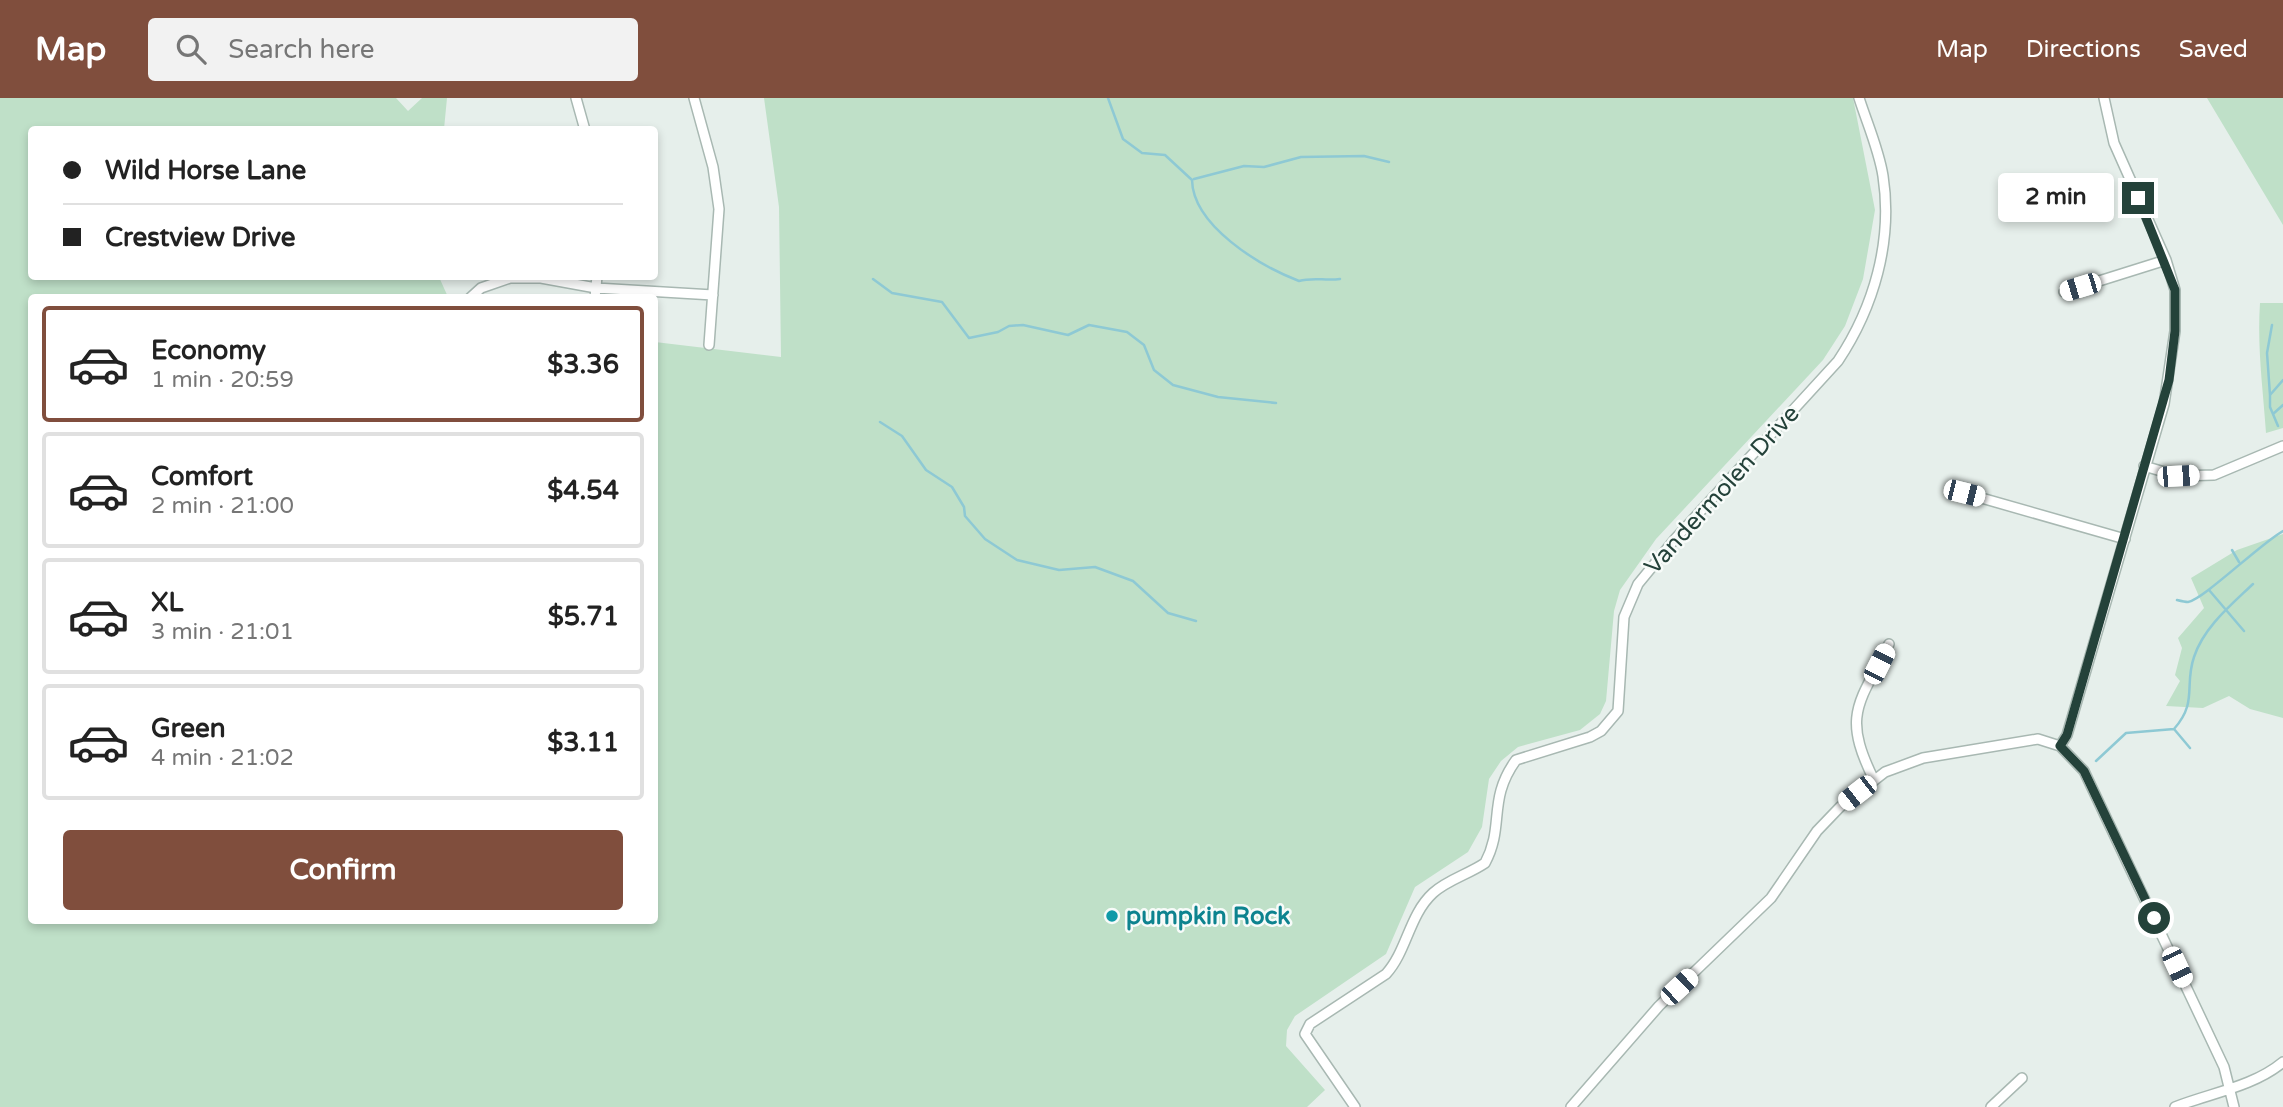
<!DOCTYPE html>
<html lang="en">
<head>
<meta charset="utf-8">
<style>
	body { margin:0; font-family:"Varela Round",sans-serif; background:#f2f2f2; color:#222; height:100vh; display:flex; flex-direction:column; font-size:26px; white-space:nowrap }
	* { box-sizing:border-box; margin:0 }
	p { font-size:23px; color:#767676 }
	.icon { flex:none; width:38px; height:38px; fill:none; stroke:currentColor; stroke-width:2; stroke-linecap:round; stroke-linejoin:round }
	.map { position:relative; flex:1; overflow:hidden }
	.details { position:absolute; left:28px; top:196px; width:630px; height:630px; display:flex; flex-direction:column; background:#fff; border-radius:7px; box-shadow:0 4px 10px #0003 }
	.details>* { flex:none }
	.top-card { position:absolute; left:28px; top:28px; width:630px; height:154px; border-radius:7px; box-shadow:0 4px 10px #0003; display:grid; align-content:center; height:154px; padding:0 35px; background:#fff }
	.end { position:absolute; width:32px; height:32px; margin:-16px; border:9px solid #24423a; background:#fff; box-shadow:0 0 0 4px #fff }
	.from { border-radius:50% }
	.bubble { position:absolute; height:49px; border-radius:7px; background:#fff; box-shadow:0 4px 10px #0003; font-size:23px; font-weight:800; line-height:49px; text-align:center }
	.car { position:absolute; width:21px; height:42px; margin:-21px -10px; border-radius:9px; box-shadow:0 0 5px 2px #0007; background:linear-gradient(#fff 24%,#345 0 40%,#fff 0 76%,#345 0 86%,#fff 0) }
	.top-card b { display:flex; align-items:center; gap:24px; height:66px; font-size:26px }
	.top-card b+b { border-top:2px solid #e0e0e0 }
	.top-card i { width:18px; height:18px; background:#222 }
	ul { padding:12px 0 0; list-style:none }
	li { display:flex; align-items:center; gap:21px; height:116px; margin:0 14px 10px; padding:0 21px; border:4px solid #e0e0e0; border-radius:7px }
	li div { flex:1 }
	li b { display:block; font-size:26px }
	li em { font-style:normal; font-weight:800 }
	li.current { border-color:#804e3d }
	li>.icon { width:63px; height:63px; stroke-width:1.5 }
	.primary-button { display:flex; gap:14px; margin-top:auto; padding:14px 35px }
	.primary-button a { flex:1; height:80px; border-radius:7px; background:#804e3d; color:#fff; font-size:28px; font-weight:800; line-height:80px; text-align:center }
	header { display:flex; align-items:center; gap:42px; box-sizing:border-box; height:98px; padding:0 35px; background:#804e3d; color:#fff }
	header strong { font-size:33px }
	nav { display:flex; gap:38px; margin-inline-start:auto; font-size:24px }
	.search { width:490px; height:63px; background:#f2f2f2; display:flex; align-items:center; gap:18px; box-sizing:border-box; padding:0 24px; border-radius:7px; color:#767676; font-size:26px }
	.map>svg:first-child { display:block }
</style>
</head>
<body>
<header>
<strong>Map</strong>
<div class="search"><svg class="icon" aria-label="search" viewBox="0 0 24 24"><circle cx="10" cy="10" r="6"/><path d="M15 15l6 6"/></svg>Search here</div>
<nav><a>Map</a><a>Directions</a><a>Saved</a></nav>
</header>
<div class="map">
<svg width="2283" height="1009" viewBox="0 0 2283 1009">
	<rect width="100%" height="100%" fill="#e6efeb"/>
	<path fill="#bfe0c8" d="M0,0H396L408,13L422,0H447L444,31L32,32V178L439,179L448,199L32,200V822H654L655,244L781,259L779,109L764,0H1853L1875,112L1863,181L1845,228L1823,262L1656,441L1620,492L1614,513L1606,603L1600,616L1580,632L1518,649L1501,663L1489,681L1482,729L1468,754L1415,789L1386,856L1295,918L1287,932L1286,948L1325,992L1307,1009H0Z
		M2207,0H2283V127Z
		M2260,205H2283V330L2266,335C2263,290 2257,250 2260,205Z
		M2283,436V620L2250,611L2229,598L2203,610L2166,608L2180,583L2175,577L2182,550L2178,540L2204,510L2191,480L2237,452Z"/>
	<g fill="none" stroke-linecap="round" stroke-linejoin="round">
		<path stroke="#8ec9d4" stroke-width="2.5" d="M1108,0L1123,41L1142,55L1165,57L1192,82C1193,128 1260,168 1299,183C1313,179 1325,183 1340,181
			M1194,81L1244,68L1264,69L1301,59L1364,58L1389,64
			M873,181L892,195L942,204L969,240L998,234L1009,228L1023,227L1068,237L1089,227L1127,234L1144,247L1154,272L1173,287L1218,299L1276,305
			M2270,297L2267,255L2272,227
			M2273,316L2283,307
			M880,324L902,338L926,372L952,389L964,409L965,418L985,441L1017,462L1059,472L1095,469L1133,483L1168,515L1196,523
			M2278,328L2270,309V297L2283,282
			M2232,452L2239,464
			M2209,492L2244,533
			M2177,502C2181,503 2185,504 2188,504C2204,501 2261,445 2283,433
			M2174,631L2190,650
			M2096,663L2126,635L2174,631C2198,604 2184,588 2194,559C2204,529 2231,507 2253,486"/>
		<g stroke="#a8b8b2" stroke-width="12">
			<path id="minor" d="M576,0L585,32
				M694,0L713,69L719,111L709,247
				M2064,194L2166,162
				M470,200L481,190L510,180H541L596,190L713,197
				M595,200L597,178
				M2144,368L2178,378L2214,377L2283,348
				M1964,395L2125,441
				M2060,648L2084,673L2224,969L2234,1009
				M1874,682C1842,617 1858,607 1889,546
				M1355,1009L1305,936L1310,926L1386,876C1407,853 1409,817 1433,795C1447,782 1469,776 1485,765C1505,728 1487,702 1516,662L1590,639L1601,633L1618,613L1624,519L1638,486L1675,441L1838,263C1874,209 1893,143 1883,78C1879,52 1867,25 1859,0
				M1571,1009L1659,908L1771,800L1817,733L1840,709L1885,674L1923,660L2038,641L2060,648L2067,637L2164,306L2175,233V192L2166,162L2114,45L2104,0
				M1991,1009L2022,980
				M2175,1009C2210,995 2253,989 2283,964"/>
		</g>
		<use href="#minor" stroke="#fff" stroke-width="9"/>
	</g>
	<g fill="none" stroke-linecap="round" stroke-linejoin="round">
		<path stroke="#24423a" stroke-width="9" d="M2138,100L2175,192V233L2169,282L2067,637L2060,648L2084,673L2154,820"/>
	</g>
	<circle fill="#0f9aa8" stroke="#f7fbf9" stroke-width="2.5" cx="1112" cy="818" r="7"/>
	<g text-anchor="middle" dominant-baseline="central" stroke-width="5" stroke-linejoin="round" paint-order="stroke">
		<g font-size="24" fill="#24423a" stroke="#f7fbf9">
			<text transform="translate(1722 392) rotate(-48)">Vandermolen Drive</text>
		</g>
		<g font-size="24" font-weight="bold" fill="#0d838f" stroke="#f7fbf9" text-anchor="start">
			<text x="1126" y="818">pumpkin Rock</text>
		</g>
	</g>
</svg>
<i class="end from" style="left:2154px;top:820px"></i>
<i class="end" style="left:2138px;top:100px"></i>
<div class="bubble" style="left:1998px;top:75px;width:116px">2 min</div>
<i class="car" style="left:2080px;top:189px;rotate:253deg"></i>
<i class="car" style="left:2178px;top:378px;rotate:87deg"></i>
<i class="car" style="left:1964px;top:395px;rotate:104deg"></i>
<i class="car" style="left:1879px;top:566px;rotate:27deg"></i>
<i class="car" style="left:1857px;top:695px;rotate:232deg"></i>
<i class="car" style="left:2177px;top:869px;rotate:155deg"></i>
<i class="car" style="left:1679px;top:889px;rotate:47deg"></i>
<div class="top-card">
<b><i class="from"></i>Wild Horse Lane</b>
<b><i></i>Crestview Drive</b>
</div>
<section class="details">
<ul>
<li class="current"><svg class="icon" aria-label="car" viewBox="0 0 24 24"><path d="M5 17H2v-5l4-1 3-4h7l3 4 3 1v5h-3M9 17h6M6 11h13"/><circle cx="7" cy="17" r="2"/><circle cx="17" cy="17" r="2"/></svg><div><b>Economy</b><p>1 min · 20:59</p></div><em>$3.36</em></li>
<li><svg class="icon" aria-label="car" viewBox="0 0 24 24"><path d="M5 17H2v-5l4-1 3-4h7l3 4 3 1v5h-3M9 17h6M6 11h13"/><circle cx="7" cy="17" r="2"/><circle cx="17" cy="17" r="2"/></svg><div><b>Comfort</b><p>2 min · 21:00</p></div><em>$4.54</em></li>
<li><svg class="icon" aria-label="car" viewBox="0 0 24 24"><path d="M5 17H2v-5l4-1 3-4h7l3 4 3 1v5h-3M9 17h6M6 11h13"/><circle cx="7" cy="17" r="2"/><circle cx="17" cy="17" r="2"/></svg><div><b>XL</b><p>3 min · 21:01</p></div><em>$5.71</em></li>
<li><svg class="icon" aria-label="car" viewBox="0 0 24 24"><path d="M5 17H2v-5l4-1 3-4h7l3 4 3 1v5h-3M9 17h6M6 11h13"/><circle cx="7" cy="17" r="2"/><circle cx="17" cy="17" r="2"/></svg><div><b>Green</b><p>4 min · 21:02</p></div><em>$3.11</em></li>
</ul>
<div class="primary-button"><a>Confirm</a></div>
</section>
</div>
</body>
</html>
